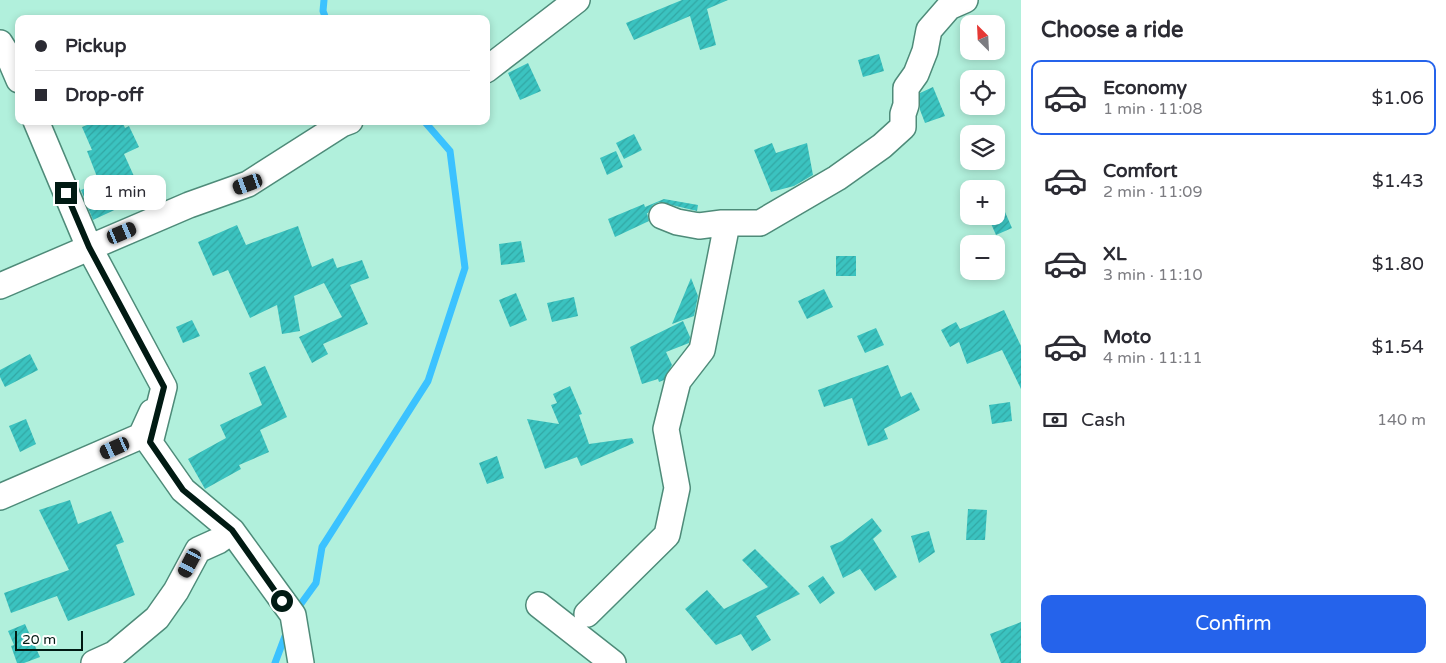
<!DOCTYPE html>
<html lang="en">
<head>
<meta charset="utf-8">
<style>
	body { margin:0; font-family:"Varela Round",sans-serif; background:#f7f7f7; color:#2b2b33; height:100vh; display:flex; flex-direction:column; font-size:19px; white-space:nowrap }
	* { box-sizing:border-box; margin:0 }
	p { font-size:16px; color:#7c7c81 }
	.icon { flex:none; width:28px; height:28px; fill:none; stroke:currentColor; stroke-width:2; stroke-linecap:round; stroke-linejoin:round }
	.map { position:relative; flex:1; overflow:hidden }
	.drawer { display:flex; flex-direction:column; background:#fff; width:425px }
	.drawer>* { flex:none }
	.banner { position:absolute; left:15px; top:15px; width:475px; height:110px; border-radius:10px; box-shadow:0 2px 8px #0003; display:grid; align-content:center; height:110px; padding:0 20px; background:#fff }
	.needle { width:32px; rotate:336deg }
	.tools { position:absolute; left:960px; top:15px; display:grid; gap:10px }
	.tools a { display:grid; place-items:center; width:45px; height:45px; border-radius:10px; background:#fff; box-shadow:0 2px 8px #0003; font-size:25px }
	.scale { position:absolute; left:15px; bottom:12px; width:68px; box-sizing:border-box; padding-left:5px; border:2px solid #011a13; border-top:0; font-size:14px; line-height:18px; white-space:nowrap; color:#011a13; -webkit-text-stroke:4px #fff; paint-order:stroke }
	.end { position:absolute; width:22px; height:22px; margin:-11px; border:6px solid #011a13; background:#fff; box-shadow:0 0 0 2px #fff }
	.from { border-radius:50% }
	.bubble { position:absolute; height:35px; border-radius:10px; background:#fff; box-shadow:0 2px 8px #0003; font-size:16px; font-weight:600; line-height:35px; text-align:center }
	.car { position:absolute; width:15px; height:30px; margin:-15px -8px; border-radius:6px; box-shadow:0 0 4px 1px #0007; background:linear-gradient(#222 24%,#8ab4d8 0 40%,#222 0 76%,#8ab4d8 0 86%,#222 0) }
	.banner b { display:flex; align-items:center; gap:18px; height:48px; font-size:19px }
	.banner b+b { border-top:1px solid #e1e1e2 }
	.banner i { width:12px; height:12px; background:#2b2b33 }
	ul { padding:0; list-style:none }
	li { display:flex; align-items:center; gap:15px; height:75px; margin:0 10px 8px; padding:0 10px; border:2px solid transparent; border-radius:10px }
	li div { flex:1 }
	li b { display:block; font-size:19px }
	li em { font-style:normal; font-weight:600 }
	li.active { border-color:#2563eb }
	li>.icon { width:45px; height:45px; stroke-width:1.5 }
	h2 { padding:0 20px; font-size:22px; line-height:60px }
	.pay { display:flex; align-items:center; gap:12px; height:55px; padding:0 20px; font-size:19px }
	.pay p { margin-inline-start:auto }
	.primary-button { display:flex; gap:10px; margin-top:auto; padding:10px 20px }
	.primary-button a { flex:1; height:58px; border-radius:10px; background:#2563eb; color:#fff; font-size:20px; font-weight:600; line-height:58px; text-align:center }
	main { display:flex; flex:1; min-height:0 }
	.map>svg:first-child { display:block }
</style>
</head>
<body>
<main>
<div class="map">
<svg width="1021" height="663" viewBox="0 0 1021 663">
	<defs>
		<pattern id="building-hatch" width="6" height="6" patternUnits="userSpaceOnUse" patternTransform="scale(1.25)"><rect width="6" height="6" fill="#3bc3c0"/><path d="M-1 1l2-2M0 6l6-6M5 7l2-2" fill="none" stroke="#32a7a4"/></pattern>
	</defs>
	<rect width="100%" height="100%" fill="#b1f0dc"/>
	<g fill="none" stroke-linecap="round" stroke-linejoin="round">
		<path stroke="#3bc2ff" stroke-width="7" d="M324,0L323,11L326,19
			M295,612L316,583L322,547L428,381L465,268L450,151L424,121
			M275,663L287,631"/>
	</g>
	<path fill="url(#building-hatch)" d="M682,0H728L707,9L716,45L700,50L690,16L634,40L626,23Z
		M879,54L884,71L863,77L858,60Z
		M528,63L541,91L520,100L508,73Z
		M933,87L945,116L925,123L920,110V93Z
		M97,121H122L125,128L129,126L139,147L124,154L142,194L122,204L123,206L93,220L81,190L99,182L87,151L92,150L82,127Z
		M634,134L642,150L624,159L616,143Z
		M772,143L776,153L807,143L813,175L794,186L771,192L754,150Z
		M616,151L623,167L607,175L600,158Z
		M664,199L698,205L697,211L659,202L653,205L648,213H647L649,221L615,237L608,219L644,204L645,207Z
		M1005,212L1012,228L996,235L989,219Z
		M237,225L246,245L298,226L312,267L333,258L337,268L362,260L369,278L350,285L368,324L323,344L328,354L312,363L299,337L342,317L324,283L294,296L300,331L282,334L277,305L250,318L228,270L213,276L198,242Z
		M521,241L525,262L501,265L499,244Z
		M836,256H856V276H836Z
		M691,278L698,296L694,316L672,324Z
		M824,289L833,307L807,319L798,301Z
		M516,293L527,320L510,327L499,300Z
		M574,297L578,316L552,322L547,303Z
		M1004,310L1021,346V389L1002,350L967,364L959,342L950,347L941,330L956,322L960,329Z
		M192,320L200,336L183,343L176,327Z
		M683,321L690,337L689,343L666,352L672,365L664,380L659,382L658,379L642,384L630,347Z
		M876,328L884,345L865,353L857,336Z
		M30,354L38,370L5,387L0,377V370Z
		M888,365L901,397L911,392L920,410L884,429L888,439L868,446L852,398L824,407L818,390Z
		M265,366L287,417L260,430L269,452L239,465L241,469L205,489L188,459L226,438L220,425L262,405L249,373Z
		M570,386L582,414L579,415L589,444L632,438L634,443L581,466L577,457L545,469L527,419L559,424L551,405L557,403L553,394Z
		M1010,402L1012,421L992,424L989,405Z
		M26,419L36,444L20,452L9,426Z
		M497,456L504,478L487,484L479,463Z
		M70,500L78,524L111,511L124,542L116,545L135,595L68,621L57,596L11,613L4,593L69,570L39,510Z
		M968,509L987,510L985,540H966Z
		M872,518L882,531L873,539L897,577L875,591L860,569L843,578L830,546L842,541Z
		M929,531L935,552L919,563L911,536Z
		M755,549L800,594L756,616L771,640L752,651L741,634L716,645L685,609L707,590L724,609L768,587L742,560Z
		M823,576L835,593L820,604L808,586Z
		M1021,622V663H1001L990,634Z
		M25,624L40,657L24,663H17L11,646L14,645L8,631Z"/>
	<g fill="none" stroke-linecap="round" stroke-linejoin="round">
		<g stroke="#4e8b79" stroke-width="28">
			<path id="street" d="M0,43L10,59L19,80
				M486,70L577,0
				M36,121L89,247L164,387L150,443L183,490L232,531L293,615L301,663
				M662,216L677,222L699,226L722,223H760L837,178L882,146L903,127V114L906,105V88L916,74L925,51L929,30L949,7L965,0
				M0,286L189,205L248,184L342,124L350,121
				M0,497L141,436L152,412
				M539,605L613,663
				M587,614L667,535L677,488L666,429L678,381L702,350L727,224
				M94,663L114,654L157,618L176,591L198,550L218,541L232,531"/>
		</g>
		<use href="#street" stroke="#fff" stroke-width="25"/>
	</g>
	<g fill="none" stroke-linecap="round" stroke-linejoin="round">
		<path stroke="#011a13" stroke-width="6" d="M66,193L89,247L164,387L150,442L183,490L232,530L282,601"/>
	</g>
</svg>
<div class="tools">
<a><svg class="needle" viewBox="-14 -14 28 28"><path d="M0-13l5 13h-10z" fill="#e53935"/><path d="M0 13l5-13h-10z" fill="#7c7c81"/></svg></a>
<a><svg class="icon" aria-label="locate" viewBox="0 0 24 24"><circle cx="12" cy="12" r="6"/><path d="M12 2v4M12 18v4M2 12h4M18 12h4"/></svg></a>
<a><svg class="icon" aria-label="layers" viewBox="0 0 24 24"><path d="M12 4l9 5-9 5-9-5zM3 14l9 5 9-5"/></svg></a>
<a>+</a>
<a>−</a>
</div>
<div class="scale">20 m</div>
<i class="end from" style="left:282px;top:601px"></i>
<i class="end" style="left:66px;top:193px"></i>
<div class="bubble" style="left:84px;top:175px;width:82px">1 min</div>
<i class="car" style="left:248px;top:184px;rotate:250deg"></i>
<i class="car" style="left:122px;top:233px;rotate:67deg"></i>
<i class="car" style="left:115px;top:448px;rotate:246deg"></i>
<i class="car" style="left:190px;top:563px;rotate:208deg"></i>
<div class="banner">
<b><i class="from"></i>Pickup</b>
<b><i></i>Drop-off</b>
</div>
</div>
<section class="drawer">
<h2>Choose a ride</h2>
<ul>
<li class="active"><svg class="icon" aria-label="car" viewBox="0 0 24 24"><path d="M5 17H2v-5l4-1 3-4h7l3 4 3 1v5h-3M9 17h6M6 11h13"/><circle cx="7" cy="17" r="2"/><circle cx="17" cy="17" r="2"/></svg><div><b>Economy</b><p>1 min · 11:08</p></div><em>$1.06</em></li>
<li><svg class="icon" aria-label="car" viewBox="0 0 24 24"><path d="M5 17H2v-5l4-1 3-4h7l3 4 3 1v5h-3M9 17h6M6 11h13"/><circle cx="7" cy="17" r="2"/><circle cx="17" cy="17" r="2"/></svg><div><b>Comfort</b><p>2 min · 11:09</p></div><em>$1.43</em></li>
<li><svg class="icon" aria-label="car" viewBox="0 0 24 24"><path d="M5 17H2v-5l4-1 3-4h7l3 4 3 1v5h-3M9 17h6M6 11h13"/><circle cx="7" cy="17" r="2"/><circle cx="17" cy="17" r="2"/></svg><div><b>XL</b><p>3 min · 11:10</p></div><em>$1.80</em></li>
<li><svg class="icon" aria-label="car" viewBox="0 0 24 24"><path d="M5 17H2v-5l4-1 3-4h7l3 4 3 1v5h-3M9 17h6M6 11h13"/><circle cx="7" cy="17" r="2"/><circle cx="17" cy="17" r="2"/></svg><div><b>Moto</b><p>4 min · 11:11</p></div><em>$1.54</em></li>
</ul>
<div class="pay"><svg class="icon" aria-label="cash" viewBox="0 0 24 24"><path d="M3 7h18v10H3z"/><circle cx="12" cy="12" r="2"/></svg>Cash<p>140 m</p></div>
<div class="primary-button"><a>Confirm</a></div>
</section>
</main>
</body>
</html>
